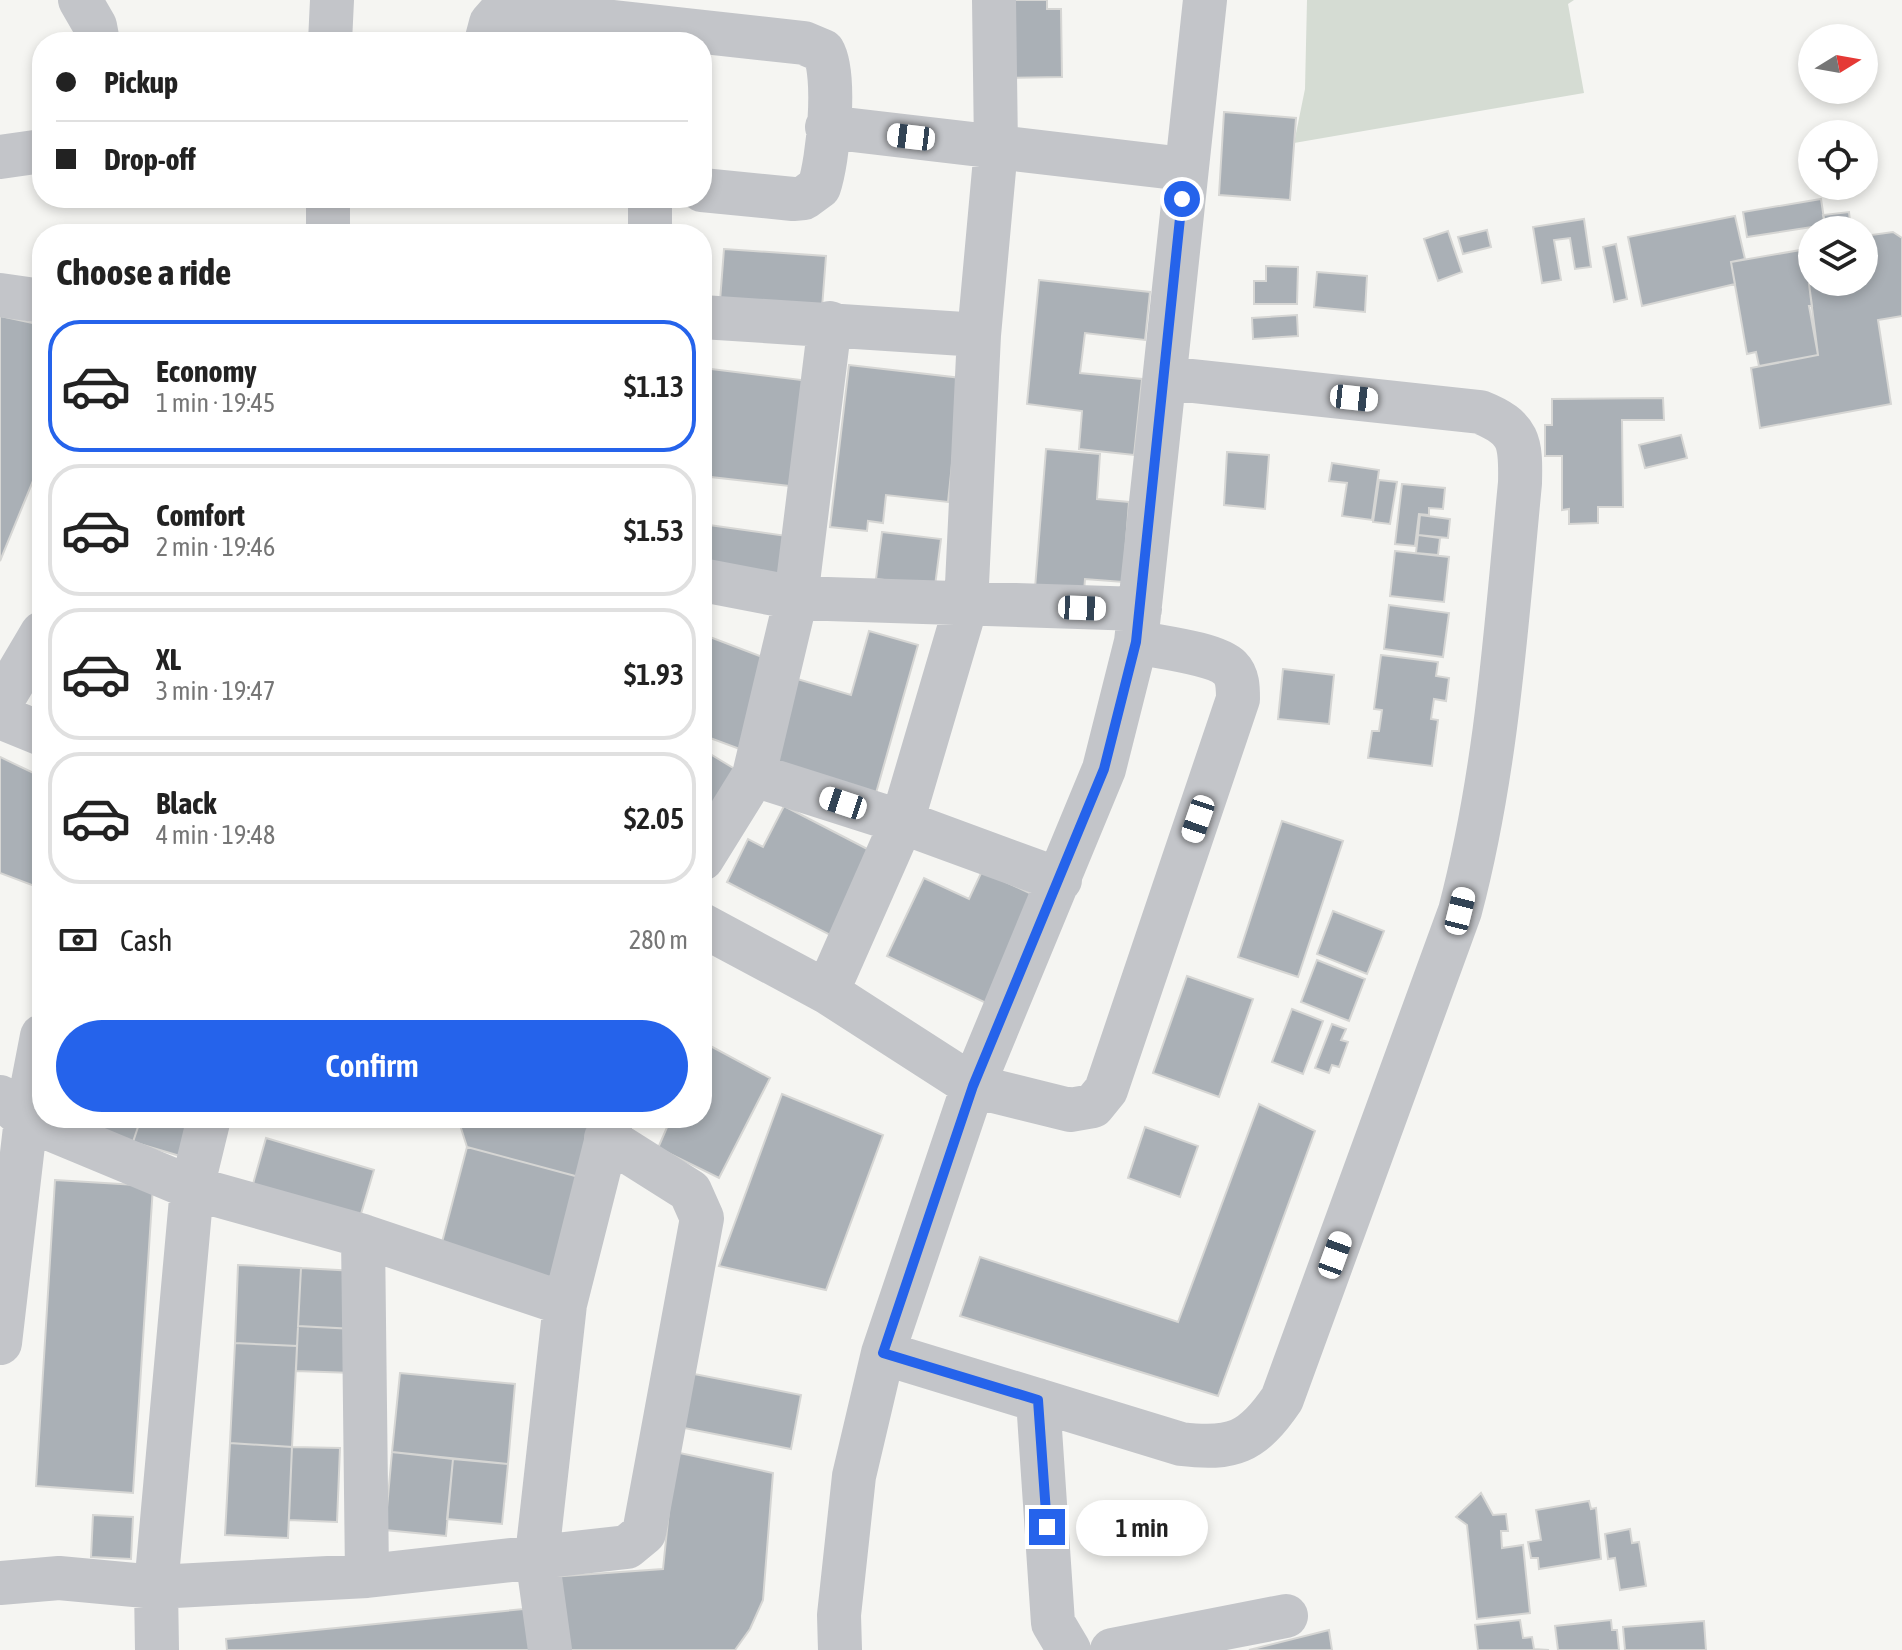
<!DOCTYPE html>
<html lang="en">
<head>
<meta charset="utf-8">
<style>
	body { margin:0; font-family:"Asap Condensed",sans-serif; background:#f2f2f2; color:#222; height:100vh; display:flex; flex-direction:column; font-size:30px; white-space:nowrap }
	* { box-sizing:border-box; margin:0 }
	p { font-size:26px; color:#767676 }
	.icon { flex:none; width:44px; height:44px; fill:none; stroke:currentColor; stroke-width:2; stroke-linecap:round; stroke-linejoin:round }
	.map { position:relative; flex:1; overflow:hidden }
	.sheet { position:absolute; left:32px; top:224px; width:680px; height:904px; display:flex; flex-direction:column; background:#fff; border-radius:32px; box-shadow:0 4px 12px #0003 }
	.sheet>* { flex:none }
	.top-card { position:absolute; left:32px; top:32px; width:680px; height:176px; border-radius:32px; box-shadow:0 4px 12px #0003; display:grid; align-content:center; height:176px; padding:0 24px; background:#fff }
	.needle { width:52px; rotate:79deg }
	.buttons { position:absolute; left:1798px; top:24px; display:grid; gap:16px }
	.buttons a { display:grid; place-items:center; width:80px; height:80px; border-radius:50%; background:#fff; box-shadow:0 4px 12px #0003; font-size:40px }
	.end { position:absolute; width:36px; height:36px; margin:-18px; border:10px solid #2563eb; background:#fff; box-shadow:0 0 0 4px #fff }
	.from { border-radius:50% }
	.bubble { position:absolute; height:56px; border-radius:28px; background:#fff; box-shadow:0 4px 12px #0003; font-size:26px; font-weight:600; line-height:56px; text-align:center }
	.car { position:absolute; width:24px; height:48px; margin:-24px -12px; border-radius:10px; box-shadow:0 0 6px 2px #0007; background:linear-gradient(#fff 24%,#345 0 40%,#fff 0 76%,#345 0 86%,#fff 0) }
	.top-card b { display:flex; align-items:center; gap:28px; height:76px; font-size:30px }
	.top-card b+b { border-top:2px solid #e0e0e0 }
	.top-card i { width:20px; height:20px; background:#222 }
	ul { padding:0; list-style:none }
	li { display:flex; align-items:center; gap:24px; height:132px; margin:0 16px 12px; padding:0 8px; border:4px solid #e0e0e0; border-radius:32px }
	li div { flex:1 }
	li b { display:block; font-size:30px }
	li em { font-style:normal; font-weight:600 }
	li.on { border-color:#2563eb }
	li>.icon { width:72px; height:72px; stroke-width:1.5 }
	h2 { padding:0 24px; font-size:36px; line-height:96px }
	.pay { display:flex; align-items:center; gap:20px; height:88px; padding:0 24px; font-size:30px }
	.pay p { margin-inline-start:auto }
	.button { display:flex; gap:16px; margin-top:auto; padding:16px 24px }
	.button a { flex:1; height:92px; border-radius:48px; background:#2563eb; color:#fff; font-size:32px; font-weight:600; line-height:92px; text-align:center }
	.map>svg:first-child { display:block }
</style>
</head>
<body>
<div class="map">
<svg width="1902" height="1650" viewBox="0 0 1902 1650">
	<rect width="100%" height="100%" fill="#f5f5f2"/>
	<path fill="#d5dcd3" d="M1307,0H1574L1568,4L1584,93L1294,143L1305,89Z"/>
	<path fill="#aab0b6" stroke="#d6d6d4" stroke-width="2" d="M1005,0H1047V9H1061L1062,77L1006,78Z
		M1224,112L1296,118L1290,200L1219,195Z
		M1821,199L1825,225L1747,237L1743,212Z
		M1849,212L1851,230H1816L1815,227L1825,225L1823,215Z
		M1735,216L1745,259L1731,262L1735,284L1642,306L1628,237Z
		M1584,219L1591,267L1575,269L1570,238L1554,240L1561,280L1542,283L1533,227Z
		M1487,230L1491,247L1463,254L1458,237Z
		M1448,231L1462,272L1438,281L1424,239Z
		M1893,232L1902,238V316L1878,320L1891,404L1760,428L1751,368L1818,355L1809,284L1864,282V236Z
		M1616,244L1627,299L1614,302L1603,247Z
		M1812,248V282H1818L1809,284L1812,306H1809L1818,355L1759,366L1756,352L1747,354L1731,262Z
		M724,249L826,256L822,308L720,301Z
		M1266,266L1298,267L1297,304H1254V281H1266Z
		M1317,272L1367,276L1365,312L1314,307Z
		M1039,280L1150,292L1145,340L1085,333L1080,373L1142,379L1134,455L1079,449L1082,411L1027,404Z
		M1297,315L1298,336L1253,339L1252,318Z
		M0,316L42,325V459L0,561Z
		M849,365L961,378L948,502L886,495L883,523L868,521L867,531L830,527Z
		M703,368L810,381L798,487L702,476Z
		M1663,398L1664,420H1622L1623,507H1598V523L1569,524V509L1562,510V456H1545V425H1552V399Z
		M1681,435L1687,458L1645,468L1639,445Z
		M1046,449L1100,454L1097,499L1129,502L1123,582L1085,579L1083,605L1034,601Z
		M1227,452L1269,455L1265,509L1224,505Z
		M1332,463L1379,470L1372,520L1342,516L1347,483L1329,481Z
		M1379,480L1397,482L1390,524L1373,522Z
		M1402,484L1445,488L1443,509L1429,508V515L1419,514L1415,546L1395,544Z
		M1420,515L1450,519L1448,538L1418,535Z
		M702,524L787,536L781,585L702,573Z
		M882,532L941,539L935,586L876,579Z
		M1418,535L1440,538L1438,555L1416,553Z
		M1395,551L1449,557L1444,602L1390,596Z
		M1389,605L1449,613L1443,657L1384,649Z
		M869,631L918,645L876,793L770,763L794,678L851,695Z
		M702,634L778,663L745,751L702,735Z
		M1381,655L1438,662L1436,676L1449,678L1446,701L1434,699L1431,719L1438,720L1432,766L1368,758L1372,731H1379L1382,710L1374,709Z
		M1283,669L1334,675L1329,724L1278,719Z
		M702,749L743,774L702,840Z
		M0,757L42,777V864L37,887L0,873Z
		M784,806L877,854L834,937L727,882L748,839L763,847Z
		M1282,821L1343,841L1298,977L1238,957Z
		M982,871L1036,896L986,1003L887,956L924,878L969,899Z
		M1333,911L1384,931L1367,974L1317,954Z
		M1317,960L1365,979L1349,1021L1301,1002Z
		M1187,976L1253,999L1219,1097L1153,1073Z
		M1292,1009L1323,1021L1303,1074L1272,1062Z
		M1332,1024L1346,1029L1341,1040L1348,1042L1339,1067L1332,1065L1329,1073L1315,1068Z
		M703,1042L770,1078L719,1178L658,1148L671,1118H702Z
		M782,1094L883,1135L826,1290L719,1266Z
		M1259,1104L1315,1131L1218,1396L960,1316L980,1257L1178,1322Z
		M76,1118H141L133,1142Z
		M141,1118H201L190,1159L133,1142Z
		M462,1118H605L579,1177L467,1147L460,1125Z
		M1145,1127L1198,1146L1180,1197L1128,1178Z
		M266,1138L374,1170L358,1224L251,1191Z
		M467,1147L579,1177L552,1279L440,1250Z
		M55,1180L153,1186L133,1493L36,1486Z
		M238,1265L301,1268L297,1346L235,1343Z
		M301,1268L356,1271L353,1329L298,1326Z
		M298,1326L355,1329L353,1373L296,1371Z
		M235,1343L297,1346L292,1447L230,1443Z
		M684,1372L801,1395L791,1449L674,1426Z
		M400,1373L515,1384L508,1464L392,1452Z
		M230,1443L292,1447L288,1538L225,1535Z
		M292,1447L340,1448L337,1522L289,1520Z
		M392,1452L453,1459L446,1536L385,1530Z
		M675,1452L773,1473L763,1600L750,1629L735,1650H560L550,1577L663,1569Z
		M453,1459L508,1464L502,1524L447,1519Z
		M1481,1493L1493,1515L1506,1514L1508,1531H1501L1502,1548L1523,1545L1530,1613L1477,1619L1467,1525L1456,1517Z
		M1589,1501L1591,1509L1596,1508L1601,1559L1539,1569L1538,1558H1531L1528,1542L1541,1540L1536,1510Z
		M93,1515L133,1517L131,1559L91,1557Z
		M1630,1529L1632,1543L1639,1542L1646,1586L1620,1590L1615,1558L1608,1559L1605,1534Z
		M534,1608L540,1650H227L226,1639Z
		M1520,1620L1523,1638L1532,1637L1534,1649L1549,1650H1478L1475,1625Z
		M1611,1620L1612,1630H1617L1619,1650H1558L1555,1626Z
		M1704,1621L1706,1650H1625L1623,1627Z
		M1329,1630L1332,1650H1249Z"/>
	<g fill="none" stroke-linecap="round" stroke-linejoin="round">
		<path stroke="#c3c5c9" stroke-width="44" d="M80,0L95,26L98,42
			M330,42L332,0
			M486,42L491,23L498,15L522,12L804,43L823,51C837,74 828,161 819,187L804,198L793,199L702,190
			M827,127L1184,169
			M0,157L42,151
			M650,198V234
			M328,234V198
			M0,295L42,301
			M702,317L979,335
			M702,580L796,598L1140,609
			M0,704L42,633
			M0,717L42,734
			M754,775L902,822L1060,880
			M702,859L754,775L796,598L830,323
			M702,925L827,992L973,1086L1070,1110L1093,1106L1106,1090L1238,699C1238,688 1238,676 1230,668C1215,653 1158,647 1136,642
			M827,992L902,822L966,605L979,335L996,148L994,0
			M0,1097L26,1119L192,1188L363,1236L565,1304
			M363,1236L367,1576
			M0,1343L26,1119L42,1036
			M883,1353L1181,1444C1233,1450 1252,1443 1282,1399L1460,911C1497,771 1506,627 1520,483C1521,442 1520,428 1480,412L1165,378
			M1038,1400L1053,1623L1069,1650
			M0,1583L59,1578L156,1587L367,1576L627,1547L644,1533L702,1218L690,1191L606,1138
			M157,1650L156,1587L192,1188L209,1118
			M550,1650L537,1556L565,1304L612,1118
			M840,1650L839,1615L854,1476L883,1353L973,1086L1104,769L1136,642L1205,0
			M1112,1650L1286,1616"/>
	</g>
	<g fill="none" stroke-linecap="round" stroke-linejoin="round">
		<path stroke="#2563eb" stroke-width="10" d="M1047,1527L1038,1400L883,1353L973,1086L1104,769L1136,642L1182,199"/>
	</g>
</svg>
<div class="buttons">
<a><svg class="needle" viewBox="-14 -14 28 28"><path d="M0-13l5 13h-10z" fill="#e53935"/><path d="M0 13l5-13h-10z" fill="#767676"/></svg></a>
<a><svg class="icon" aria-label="locate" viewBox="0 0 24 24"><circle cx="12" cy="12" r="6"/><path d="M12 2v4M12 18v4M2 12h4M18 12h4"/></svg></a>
<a><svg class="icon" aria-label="layers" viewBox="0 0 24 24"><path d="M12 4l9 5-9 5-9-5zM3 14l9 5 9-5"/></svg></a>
</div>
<i class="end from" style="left:1182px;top:199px"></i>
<i class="end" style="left:1047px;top:1527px"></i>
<div class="bubble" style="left:1076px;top:1500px;width:132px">1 min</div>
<i class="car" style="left:911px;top:137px;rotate:277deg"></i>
<i class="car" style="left:1354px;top:398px;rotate:96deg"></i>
<i class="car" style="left:1082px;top:608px;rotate:92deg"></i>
<i class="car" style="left:843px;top:803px;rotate:288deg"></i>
<i class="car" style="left:1198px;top:819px;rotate:199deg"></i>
<i class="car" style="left:1460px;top:911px;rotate:14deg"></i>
<i class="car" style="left:1335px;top:1255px;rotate:20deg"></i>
<div class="top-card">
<b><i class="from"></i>Pickup</b>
<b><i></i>Drop-off</b>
</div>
<section class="sheet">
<h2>Choose a ride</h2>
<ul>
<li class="on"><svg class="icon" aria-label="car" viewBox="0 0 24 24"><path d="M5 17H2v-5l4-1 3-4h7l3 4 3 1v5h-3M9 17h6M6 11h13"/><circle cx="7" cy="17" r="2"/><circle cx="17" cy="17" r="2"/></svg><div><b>Economy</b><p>1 min · 19:45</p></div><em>$1.13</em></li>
<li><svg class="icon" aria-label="car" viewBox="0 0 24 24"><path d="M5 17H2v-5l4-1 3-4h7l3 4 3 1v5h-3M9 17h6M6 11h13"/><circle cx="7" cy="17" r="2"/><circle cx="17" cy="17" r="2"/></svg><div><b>Comfort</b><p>2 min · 19:46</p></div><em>$1.53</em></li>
<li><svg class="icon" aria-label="car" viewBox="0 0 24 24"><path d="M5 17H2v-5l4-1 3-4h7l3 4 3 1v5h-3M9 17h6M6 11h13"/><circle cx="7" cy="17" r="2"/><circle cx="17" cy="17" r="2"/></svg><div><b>XL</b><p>3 min · 19:47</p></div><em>$1.93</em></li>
<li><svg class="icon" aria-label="car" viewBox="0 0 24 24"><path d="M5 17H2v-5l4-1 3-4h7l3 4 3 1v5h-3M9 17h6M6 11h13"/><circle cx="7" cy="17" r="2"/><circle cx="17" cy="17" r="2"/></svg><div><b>Black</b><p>4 min · 19:48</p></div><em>$2.05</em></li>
</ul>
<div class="pay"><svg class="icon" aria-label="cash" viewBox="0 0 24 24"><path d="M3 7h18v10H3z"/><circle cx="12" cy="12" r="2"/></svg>Cash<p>280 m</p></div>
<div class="button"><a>Confirm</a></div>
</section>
</div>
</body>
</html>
